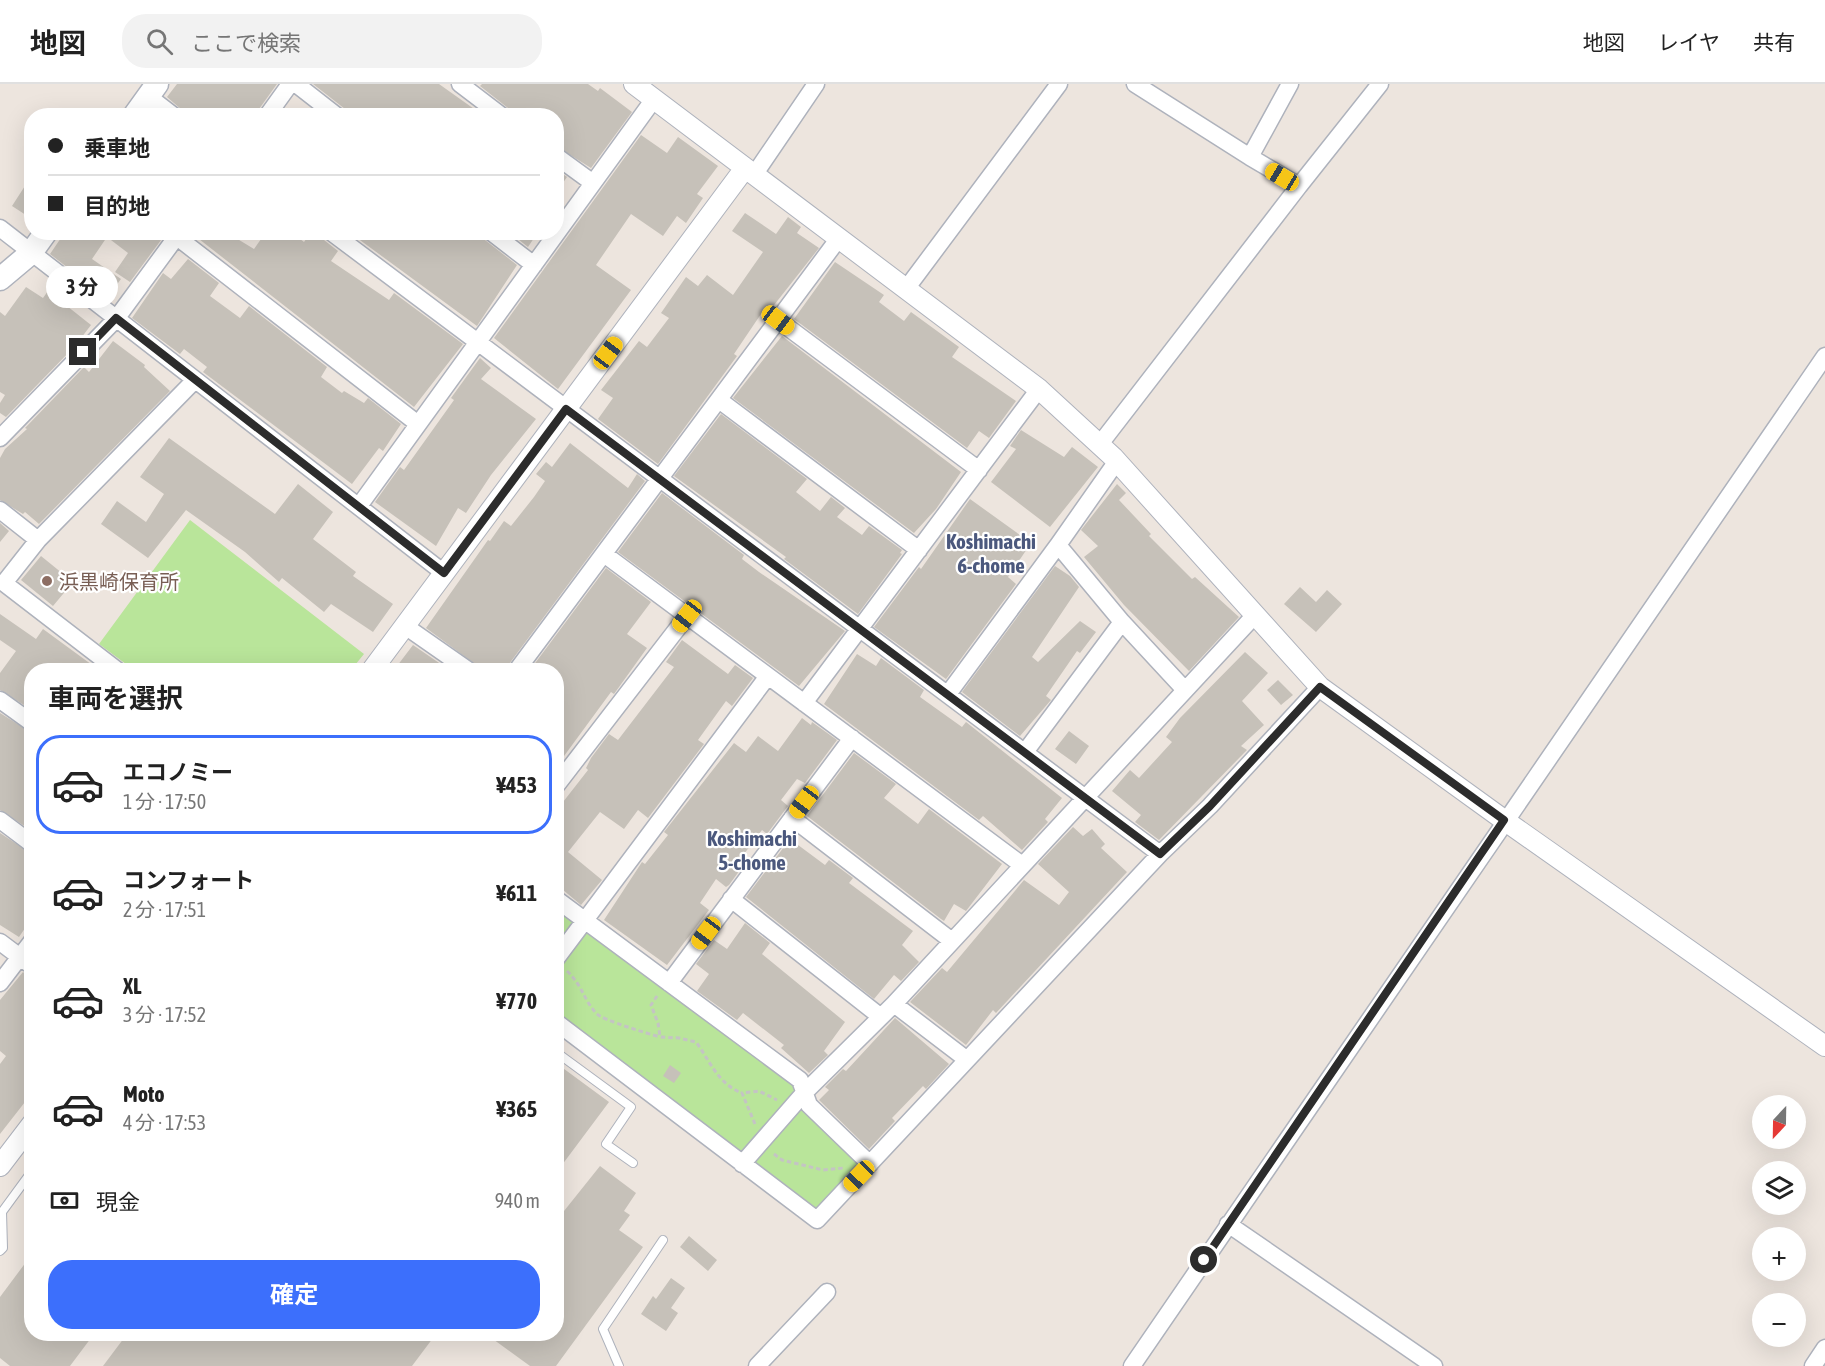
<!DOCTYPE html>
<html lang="ja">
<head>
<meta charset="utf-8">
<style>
	body { margin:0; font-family:"Asap Condensed","Noto Sans JP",sans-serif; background:#f2f2f2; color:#222; height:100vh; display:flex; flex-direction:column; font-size:22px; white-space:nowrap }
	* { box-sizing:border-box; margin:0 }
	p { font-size:20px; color:#767676 }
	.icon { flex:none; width:33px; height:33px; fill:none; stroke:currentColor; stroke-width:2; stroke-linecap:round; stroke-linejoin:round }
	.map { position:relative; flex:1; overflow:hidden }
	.details { position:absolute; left:24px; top:579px; width:540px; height:678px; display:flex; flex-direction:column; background:#fff; border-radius:24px; box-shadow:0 6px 24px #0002 }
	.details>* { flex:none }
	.guide { position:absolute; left:24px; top:24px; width:540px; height:132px; border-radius:24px; box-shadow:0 6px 24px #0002; display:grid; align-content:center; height:132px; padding:0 24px; background:#fff }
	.needle { width:39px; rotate:202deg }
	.controls { position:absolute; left:1752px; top:1011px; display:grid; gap:12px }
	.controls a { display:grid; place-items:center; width:54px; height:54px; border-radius:50%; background:#fff; box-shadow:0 6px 24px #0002; font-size:30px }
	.end { position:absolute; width:27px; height:27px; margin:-14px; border:8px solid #2c2c2c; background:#fff; box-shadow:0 0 0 3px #fff }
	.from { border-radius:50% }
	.bubble { position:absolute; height:42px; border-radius:21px; background:#fff; box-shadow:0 6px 24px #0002; font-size:20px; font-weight:700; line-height:42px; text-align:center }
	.car { position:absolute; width:18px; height:36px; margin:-18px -9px; border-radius:8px; box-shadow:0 0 4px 2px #0007; background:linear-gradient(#f5c518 24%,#345 0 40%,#f5c518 0 76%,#345 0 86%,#f5c518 0) }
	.guide b { display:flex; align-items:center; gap:21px; height:57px; font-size:22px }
	.guide b+b { border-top:2px solid #e0e0e0 }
	.guide i { width:15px; height:15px; background:#222 }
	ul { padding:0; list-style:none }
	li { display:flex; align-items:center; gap:18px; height:99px; margin:0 12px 9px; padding:0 12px; border:3px solid transparent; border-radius:24px }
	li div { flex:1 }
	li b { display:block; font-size:22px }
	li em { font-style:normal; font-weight:700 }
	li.active { border-color:#3c6ffc }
	li>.icon { width:54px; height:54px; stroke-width:1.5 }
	h2 { padding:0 24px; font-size:27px; line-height:72px }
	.pay { display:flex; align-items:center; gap:15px; height:66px; padding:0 24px; font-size:22px }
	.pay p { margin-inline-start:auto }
	.cta { display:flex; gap:12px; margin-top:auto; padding:12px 24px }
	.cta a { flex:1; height:69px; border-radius:24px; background:#3c6ffc; color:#fff; font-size:24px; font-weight:700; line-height:69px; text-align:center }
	header { display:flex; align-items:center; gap:36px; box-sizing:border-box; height:84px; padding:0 30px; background:#fff; border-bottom:2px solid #e0e0e0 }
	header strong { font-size:28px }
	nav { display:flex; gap:33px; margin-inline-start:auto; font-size:21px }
	.search { width:420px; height:54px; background:#f2f2f2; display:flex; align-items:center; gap:15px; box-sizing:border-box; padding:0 21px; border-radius:24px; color:#767676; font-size:22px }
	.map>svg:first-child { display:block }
</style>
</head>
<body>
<header>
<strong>地図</strong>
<div class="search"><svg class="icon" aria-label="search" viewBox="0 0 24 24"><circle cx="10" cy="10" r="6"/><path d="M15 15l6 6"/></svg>ここで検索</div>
<nav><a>地図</a><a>レイヤ</a><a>共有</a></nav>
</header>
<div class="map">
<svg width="1825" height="1282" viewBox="0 0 1825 1282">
	<rect width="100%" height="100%" fill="#ede5de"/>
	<path fill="#b9e59a" d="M190,436L364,570L351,586H134L99,560Z
		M556,818L796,1003L804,1023L873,1089L819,1144L557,948Z"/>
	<path fill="#c6c1b9" d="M177,0H277L254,32H189L167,13Z
		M313,0H439L484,32H354Z
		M482,0H588L598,7L600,4L632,28L591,84L556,62V32H512L508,24L480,2Z
		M641,51L667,69L678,53L718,82L697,110L703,114L686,139L677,132L663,152L631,130L596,181L631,206L558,305L494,254Z
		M556,85L567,93L556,109Z
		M32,91V135L12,122Z
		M745,129L776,150L788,133L801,143L797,149L819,164L767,230L763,227L734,270L737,272L658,380L598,335L613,314L601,306L639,257L647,263L669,234L661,229L686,193L698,202L707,191L733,211L763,168L732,147Z
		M65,148H167L130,198L115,188L128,169L107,153L92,175L121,195L107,214L50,170Z
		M190,148H226L254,165L266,148H291L304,158L311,148H321L324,156L338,167L331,177L389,216L394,209L463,260L414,323Z
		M349,148H481L485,156L517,181L477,242Z
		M509,148H538L528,163Z
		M188,175L219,199L210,212L240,234L249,222L327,283L321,293L342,309L344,307L364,319L368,314L401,340L383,367L379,364L352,400L203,288L207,283L184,265L180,270L132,234L163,189L171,195Z
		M835,178L884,211L879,218L904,237L911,228L959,263L952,273L1016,317L989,354L979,347L967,364L794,235Z
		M26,203L43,214L48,207L91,241L75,262L6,333L0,329V319L5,311L0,308V228L5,232Z
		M782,252L961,388L936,425L914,449L733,314Z
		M113,257L145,281L144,283L170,307L39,440L25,428L23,430L0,416V374L5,365L27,345L25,344L84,283L89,288Z
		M480,274L491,284L481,295L536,335L491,391L466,429L458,424L436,462L375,418L400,383L404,386L454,316L451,314Z
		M721,330L807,395L796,408L820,427L831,413L845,424L837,433L862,451L869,442L902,466L900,469L902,470L858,530L784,475L786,473L674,392Z
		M1021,346L1064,373L1072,363L1098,383L1050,443L991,398L1016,365L1010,362Z
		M169,354L275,430L298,400L333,428L313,455L356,488L353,492L393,520L373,548L331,520L324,528L282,494L279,498L245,468L186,426L148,474L101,440L117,417L146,438L164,410L140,393Z
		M570,359L628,404L637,390L645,397L509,580L507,586H483L426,544L488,456L490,457L504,437L511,442L534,413L545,397L536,390L546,378L552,383Z
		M1117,400L1126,409L1119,416L1151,450L1149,452L1192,495L1195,493L1239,533L1189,587L1124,521L1084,473L1098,462L1081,446Z
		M662,409L744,471L742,475L759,488L845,547L799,602L618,468Z
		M970,415L1031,459L1008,493L1016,500L946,595L874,543L919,483L921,485Z
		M0,439L9,447L0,458Z
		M41,472L73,498L53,522L21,496Z
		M1055,482L1070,492L1079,503L1032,573L1038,578L1080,537L1096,548L1080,569L1077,567L1046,612L1051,616L1020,652L962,608Z
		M606,484L651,518L627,550L647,564L614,610L611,608L556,683V586H530Z
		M1300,503L1316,518L1327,506L1342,520L1316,548L1284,520Z
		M0,530L36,555L43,545L99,586H32V626L0,606V589L16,567L0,556Z
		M682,556L728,590L735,581L753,594L732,622L726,617L698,656L704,660L648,734L638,726L624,745L600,728L568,768L602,796L581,821L556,800V727L588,686L586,684L591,674L609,650L618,656L674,583L666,578Z
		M413,561L445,583L442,586H394Z
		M1245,568L1268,589L1242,617L1264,641L1241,662L1247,666L1244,669L1159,756L1135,738L1141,731L1112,707L1130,686L1139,694L1172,658L1166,653L1180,634Z
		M857,570L876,582L881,574L924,606L920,613L962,643L966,638L1062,714L1045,735L1048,738L1022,766L983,732L979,736L824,620Z
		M1278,596L1293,611L1281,621L1267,606Z
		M0,629L32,649V747L0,726Z
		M802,634L811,641L812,638L837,656L805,699L797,695L781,716L788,722L767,750L762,746L735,782L740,786L729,801L726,803L716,795L700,819L709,826L667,881L604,836L642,778L645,780L668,751L664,748L734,659L746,668L758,652L778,667Z
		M1069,647L1089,662L1076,680L1055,665Z
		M854,669L896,700L884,714L918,740L929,725L1002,780L966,827L954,820L944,837L941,835L807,732Z
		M1073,743L1083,752L1092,745L1105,760L1101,764L1127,788L996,929L993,926L966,961L910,918L942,884L947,888L1024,796L1059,821L1069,808L1038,780Z
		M0,749L32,770V834L19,853L0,841Z
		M790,755L825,781L829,776L853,794L849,799L913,847L902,861L919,878L901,897L894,891L874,915L746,813Z
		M745,839L770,859L762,870L845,938L824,967L828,971L809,989L781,964L784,961L743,929L737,936L697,907L709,890L696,880L714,856L727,865Z
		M23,888L32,896V1009L0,1050V980L6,972L0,967V916Z
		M895,934L949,980L926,1005L923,1002L892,1034L895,1037L869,1065L819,1016L829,1006L825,1003L843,985L846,987Z
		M556,979L609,1018L556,1089Z
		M670,981L681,989L674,999L663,992Z
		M600,1082L636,1109L624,1127L630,1131L619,1146L643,1163L556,1282H530L486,1250H556V1137Z
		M689,1152L717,1176L708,1187L680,1163Z
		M32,1170V1250H94L70,1282H10L0,1274V1213Z
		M671,1194L685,1204L671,1224L678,1229L666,1247L641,1230L653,1212L656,1215Z
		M127,1250H436L412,1282H103Z"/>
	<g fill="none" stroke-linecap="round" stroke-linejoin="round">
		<g stroke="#aeb2bc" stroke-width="10">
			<path id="service" d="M556,968L631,1023L606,1060L633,1079
				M0,1167L3,1164L2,1128L32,1087
				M619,1282L603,1245L663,1156"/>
		</g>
		<g stroke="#aeb2bc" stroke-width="19">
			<path id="minor" d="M296,0L337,32
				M460,0L502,32
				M1135,0L1250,73
				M1290,0L1250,73L1299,102L1380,0
				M148,12L174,32
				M267,32L290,0
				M556,72L593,99
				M754,91L816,0
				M0,144L444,489
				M331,148L1160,770
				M491,148L534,181
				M177,153L418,340
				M906,205L1059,0
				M778,236L979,386
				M719,316L919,466
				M0,354L116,235L180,148
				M1100,360L1299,102
				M359,422L654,15
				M0,426L38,456
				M1058,461L1117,377
				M604,470L1022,781
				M405,542L468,586
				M117,586L4,499L38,456L195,296
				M517,586L839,154
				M948,610L1058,461L1122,538
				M0,616L32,639
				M804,619L1039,305
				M1025,668L1122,538L1185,606
				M556,702L687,532
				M792,734L952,857
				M0,736L32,760
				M556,815L800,996L809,1021L870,1080
				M731,815L881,933
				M0,858L32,882
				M556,875L768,592
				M0,899L32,857
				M669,899L852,654
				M556,938L817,1136L1160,770L1210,722L1320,603
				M966,975L894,920L1255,531
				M742,1080L804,1009L894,920
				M1228,1140L1434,1282
				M757,1282L827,1208
				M1132,1282L1825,272
				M1813,1282L1825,1264"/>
		</g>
		<g stroke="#aeb2bc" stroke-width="22">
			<path id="tertiary" d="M634,0L1039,305L1113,373L1320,603L1504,736L1825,962
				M372,586L745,84
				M0,1082L32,1040"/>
		</g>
		<g stroke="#aeb2bc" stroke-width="25">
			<path id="secondary" d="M134,32L157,0
				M0,195L31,169L46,148"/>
		</g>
		<path stroke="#c4c4c4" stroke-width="3" stroke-dasharray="4.5 3" stroke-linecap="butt" d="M567,887C583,902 584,917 597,930C603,936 649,950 660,953
			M657,912L651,921L658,939L660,953L679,954L696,958C710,977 718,1000 742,1009
			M755,1040L742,1009L759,1007L777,1016
			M774,1070L782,1076L823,1086L844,1084"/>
		<use href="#service" stroke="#fff" stroke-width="8"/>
		<use href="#minor" stroke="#fff" stroke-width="16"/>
		<use href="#tertiary" stroke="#fff" stroke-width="20"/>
		<use href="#secondary" stroke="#fff" stroke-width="22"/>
	</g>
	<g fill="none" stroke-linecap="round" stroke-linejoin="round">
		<path stroke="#2c2c2c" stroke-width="8" d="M83,268L116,234L444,489L566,325L1160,770L1210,722L1320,603L1504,736L1204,1176"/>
	</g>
	<circle fill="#8d6e63" stroke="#fff" stroke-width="2" cx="47" cy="497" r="6"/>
	<g text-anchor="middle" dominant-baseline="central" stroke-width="4.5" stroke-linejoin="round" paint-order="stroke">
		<g font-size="20" fill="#785e54" stroke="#fff" text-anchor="start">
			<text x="59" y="497">浜黒崎保育所</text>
		</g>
		<g font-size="21" font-weight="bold" fill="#4b587d" stroke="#fff">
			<text x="991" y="457">Koshimachi<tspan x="991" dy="24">6-chome</tspan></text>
			<text x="752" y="754">Koshimachi<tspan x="752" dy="24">5-chome</tspan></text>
		</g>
	</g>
</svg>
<div class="controls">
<a><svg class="needle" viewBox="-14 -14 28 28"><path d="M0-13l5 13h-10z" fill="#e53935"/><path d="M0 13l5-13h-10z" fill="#767676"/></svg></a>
<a><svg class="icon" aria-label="layers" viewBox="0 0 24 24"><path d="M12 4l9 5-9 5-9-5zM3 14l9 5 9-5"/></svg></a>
<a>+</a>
<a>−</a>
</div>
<i class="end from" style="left:1204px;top:1176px"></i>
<i class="end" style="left:83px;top:268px"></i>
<div class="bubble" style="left:46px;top:182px;width:72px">3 分</div>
<i class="car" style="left:1282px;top:93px;rotate:301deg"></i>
<i class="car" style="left:778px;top:236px;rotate:127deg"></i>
<i class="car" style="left:608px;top:269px;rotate:37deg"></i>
<i class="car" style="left:687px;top:532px;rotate:218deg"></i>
<i class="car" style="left:804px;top:718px;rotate:217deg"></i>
<i class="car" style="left:706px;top:849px;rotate:217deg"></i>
<i class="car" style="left:859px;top:1092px;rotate:224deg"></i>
<div class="guide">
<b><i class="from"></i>乗車地</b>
<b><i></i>目的地</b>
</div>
<section class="details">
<h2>車両を選択</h2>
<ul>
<li class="active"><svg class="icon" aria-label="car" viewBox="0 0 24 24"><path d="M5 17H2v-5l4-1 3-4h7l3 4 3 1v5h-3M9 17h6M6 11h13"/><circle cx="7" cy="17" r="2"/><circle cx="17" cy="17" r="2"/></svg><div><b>エコノミー</b><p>1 分 · 17:50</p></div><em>¥453</em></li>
<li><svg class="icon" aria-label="car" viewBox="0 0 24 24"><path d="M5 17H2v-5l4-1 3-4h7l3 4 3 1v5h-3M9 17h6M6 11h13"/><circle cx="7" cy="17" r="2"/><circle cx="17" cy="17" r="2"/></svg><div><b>コンフォート</b><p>2 分 · 17:51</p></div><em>¥611</em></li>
<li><svg class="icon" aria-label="car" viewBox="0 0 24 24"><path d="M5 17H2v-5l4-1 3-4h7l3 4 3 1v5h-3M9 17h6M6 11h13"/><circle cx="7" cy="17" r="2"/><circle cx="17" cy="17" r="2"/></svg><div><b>XL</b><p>3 分 · 17:52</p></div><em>¥770</em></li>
<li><svg class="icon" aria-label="car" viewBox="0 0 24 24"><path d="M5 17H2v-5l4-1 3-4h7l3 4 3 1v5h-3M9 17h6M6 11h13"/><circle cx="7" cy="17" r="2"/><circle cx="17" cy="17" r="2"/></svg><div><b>Moto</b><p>4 分 · 17:53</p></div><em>¥365</em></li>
</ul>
<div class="pay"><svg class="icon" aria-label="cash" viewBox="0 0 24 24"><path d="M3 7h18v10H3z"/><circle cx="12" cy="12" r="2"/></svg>現金<p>940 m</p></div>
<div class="cta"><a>確定</a></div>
</section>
</div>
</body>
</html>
